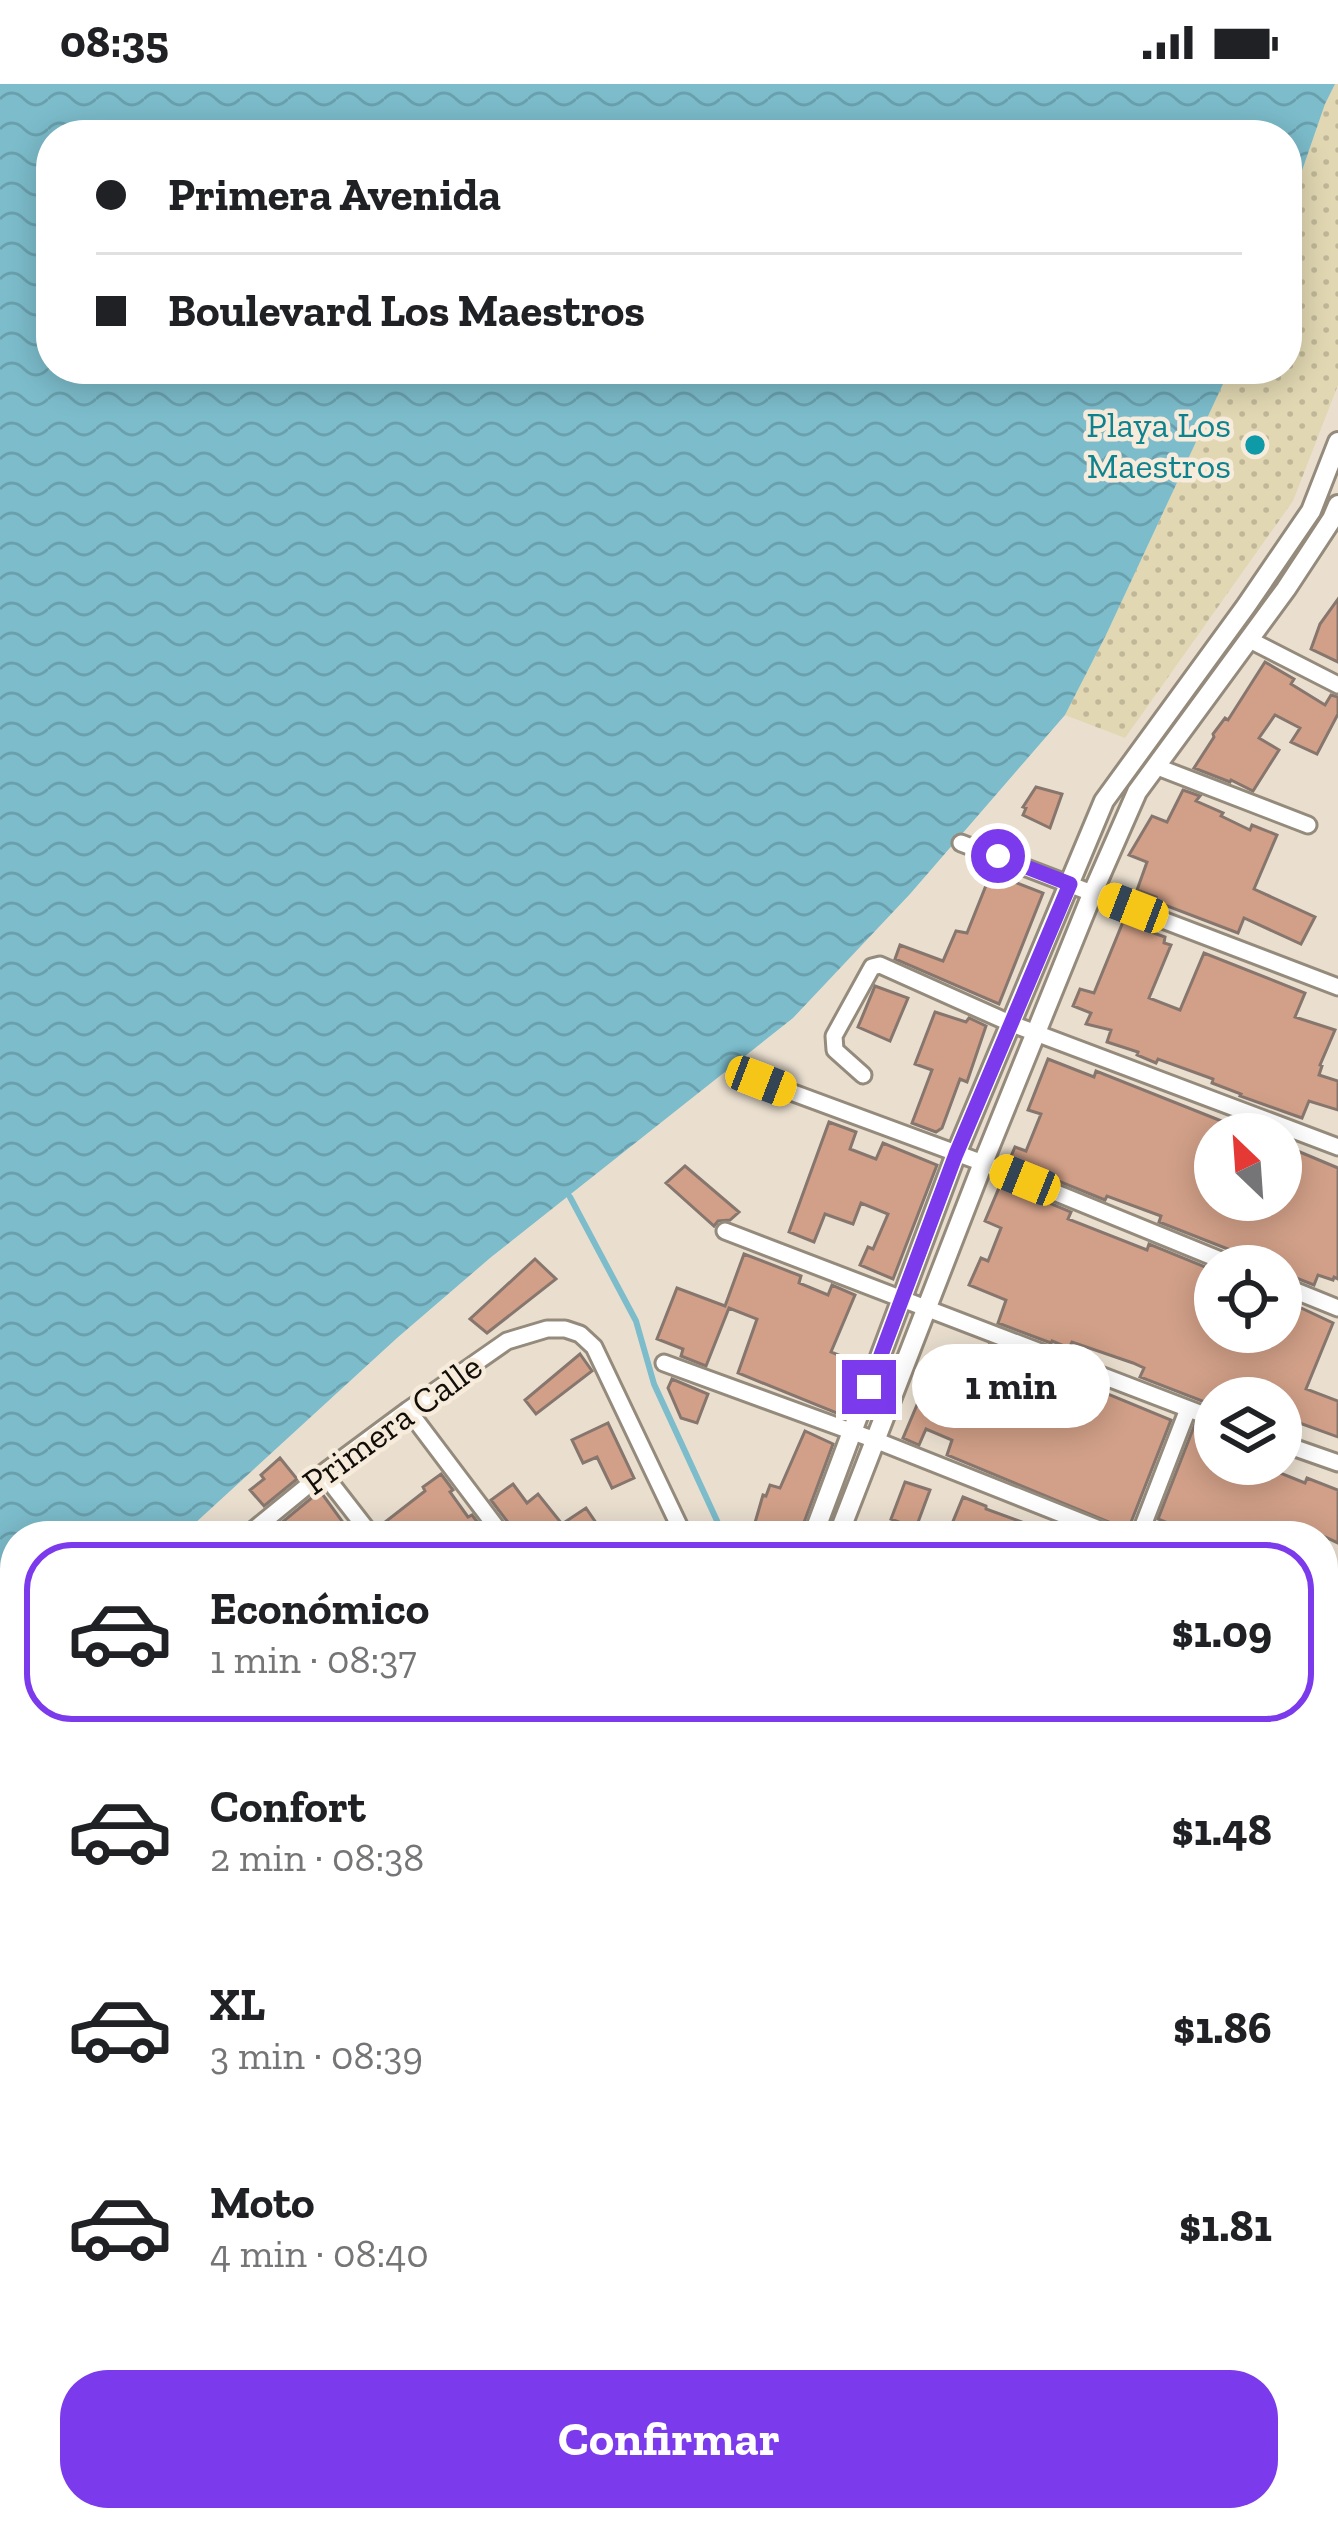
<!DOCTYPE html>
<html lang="es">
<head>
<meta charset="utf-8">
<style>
	body { margin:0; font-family:"Zilla Slab",serif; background:#f6f6f6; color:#202124; height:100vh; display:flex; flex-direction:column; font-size:45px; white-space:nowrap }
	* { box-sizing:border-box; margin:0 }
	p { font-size:39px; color:#757577 }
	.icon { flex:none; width:66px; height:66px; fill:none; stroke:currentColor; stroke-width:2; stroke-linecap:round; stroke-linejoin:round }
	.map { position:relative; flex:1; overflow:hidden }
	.drawer { position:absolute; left:0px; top:1437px; width:1338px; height:1011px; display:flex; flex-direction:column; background:#fff; border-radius:48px 48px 0 0; box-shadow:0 6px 30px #0003 }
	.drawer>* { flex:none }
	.banner { position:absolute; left:36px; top:36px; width:1266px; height:264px; border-radius:48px; box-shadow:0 6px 30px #0003; display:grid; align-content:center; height:264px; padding:0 60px; background:#fff }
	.needle { width:78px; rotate:335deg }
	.buttons { position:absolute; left:1194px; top:1029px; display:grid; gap:24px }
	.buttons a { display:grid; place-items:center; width:108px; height:108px; border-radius:50%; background:#fff; box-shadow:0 6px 30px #0003; font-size:60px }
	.end { position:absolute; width:54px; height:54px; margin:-27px; border:15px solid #7c3aed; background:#fff; box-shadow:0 0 0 6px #fff }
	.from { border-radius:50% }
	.bubble { position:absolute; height:84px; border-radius:42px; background:#fff; box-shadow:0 6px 30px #0003; font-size:39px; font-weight:800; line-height:84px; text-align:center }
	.car { position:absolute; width:36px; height:72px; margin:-36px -18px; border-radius:15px; box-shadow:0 0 9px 3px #0007; background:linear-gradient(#f5c518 24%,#345 0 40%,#f5c518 0 76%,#345 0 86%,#f5c518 0) }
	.banner b { display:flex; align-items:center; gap:42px; height:114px; font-size:45px }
	.banner b+b { border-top:3px solid #e0e0e0 }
	.banner i { width:30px; height:30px; background:#202124 }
	ul { padding:21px 0 0; list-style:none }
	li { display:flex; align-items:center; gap:36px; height:180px; margin:0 24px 18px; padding:0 36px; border:6px solid transparent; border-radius:48px }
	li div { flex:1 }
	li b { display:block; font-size:45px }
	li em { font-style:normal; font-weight:800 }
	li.active { border-color:#7c3aed }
	li>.icon { width:108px; height:108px; stroke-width:1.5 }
	.cta { display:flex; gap:24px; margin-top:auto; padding:24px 60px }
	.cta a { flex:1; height:138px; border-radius:48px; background:#7c3aed; color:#fff; font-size:48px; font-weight:800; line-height:138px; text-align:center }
	.status { display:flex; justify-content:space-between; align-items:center; height:84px; padding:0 60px; background:#fff; direction:ltr }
	.status svg { height:33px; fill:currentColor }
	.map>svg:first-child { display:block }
</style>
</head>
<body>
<div class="status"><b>08:35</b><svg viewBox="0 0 49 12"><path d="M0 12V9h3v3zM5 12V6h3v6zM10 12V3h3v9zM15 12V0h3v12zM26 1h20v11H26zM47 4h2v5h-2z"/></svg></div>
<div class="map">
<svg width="1338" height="2446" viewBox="0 0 1338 2446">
	<defs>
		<pattern id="sand-dots" width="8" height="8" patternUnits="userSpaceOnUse" patternTransform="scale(3)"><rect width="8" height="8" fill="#e1d7b2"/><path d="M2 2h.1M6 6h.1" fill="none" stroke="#c0b798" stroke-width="1.8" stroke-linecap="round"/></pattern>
		<pattern id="water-waves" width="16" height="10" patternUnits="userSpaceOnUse" patternTransform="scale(3)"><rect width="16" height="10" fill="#7cbccb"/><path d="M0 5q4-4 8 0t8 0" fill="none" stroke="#6aa0ad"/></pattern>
	</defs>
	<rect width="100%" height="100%" fill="#eadfcf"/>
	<path fill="url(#sand-dots)" d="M1335,0H1338V301L1293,417L1125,654L1065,631L1106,551L1230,285H1287V130L1325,20Z"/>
	<path fill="#9bc2a0" d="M15,2104V2247L0,2217V2111Z"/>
	<path fill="url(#water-waves)" d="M0,0H1335L1325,20L1287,130V51H51V285H1230L1106,551L1065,631L910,810L793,934L490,1174L397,1254L181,1452H15V1594L0,1607Z"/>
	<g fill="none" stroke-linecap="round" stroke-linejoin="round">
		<path stroke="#7cbccb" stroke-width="6" d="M570,1113L636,1237L654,1300L724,1452
			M1330,1925L1338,1926"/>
	</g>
	<path fill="#d2a088" stroke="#86766e" stroke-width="3" d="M1338,515V578L1311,565L1320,540Z
		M1265,578L1294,595L1291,600L1325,621L1331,611L1338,613V630L1317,670L1291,658L1300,644L1275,631L1259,654L1279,666L1253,707L1231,696L1230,698L1194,684L1214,653L1213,650L1225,634L1228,636Z
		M1036,703L1062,710L1050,744L1023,731L1026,724L1023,723Z
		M1183,706L1200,712L1196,717L1223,729L1221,732L1250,746L1252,741L1277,751L1254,805L1315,833L1301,860L1244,834L1238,849L1154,817L1156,813L1137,806L1147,778L1129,771L1152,732L1167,738Z
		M991,789L1043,809L999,920L895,875L900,861L943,877L956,847L967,849Z
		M1123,838L1165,853L1164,859L1171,861L1149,914L1180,926L1204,869L1305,909L1295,933L1335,946L1320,981L1322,982L1319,991L1338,997V1026L1309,1017L1302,1034L1240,1012L1241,1010L1212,999L1213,995L1158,975L1156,979L1137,971L1138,968L1107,958L1111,946L1086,940L1091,929L1073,922L1080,905L1094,909Z
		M875,902L908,914L890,957L858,943Z
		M935,928L966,938L969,934L986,942L967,998L960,995L942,1044L936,1048L912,1039L932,986L915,980Z
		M1048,975L1094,993L1096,987L1224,1038L1221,1050H1215V1116H1281V1060L1338,1084V1195L1334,1193L1333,1196L1318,1191L1314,1201L1291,1192L1281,1186V1182H1271L1159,1138L1161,1132L1107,1112L1105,1116L1009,1077L1015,1063L1026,1067L1041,1030L1028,1026Z
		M829,1038L856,1048L850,1065L876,1075L883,1059L937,1081L893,1195L860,1181L868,1163L873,1165L888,1130L861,1119L853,1140L825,1130L814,1158L789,1148Z
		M685,1082L739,1128L730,1136L718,1137L714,1142L666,1099Z
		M1001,1099L1071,1128L1068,1135L1147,1166L1149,1160L1215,1187V1248H1281L1282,1215L1333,1239L1306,1305L1338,1317V1353L1294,1337L1289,1349L1281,1347V1314H1215V1322L1140,1293L1144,1284L1133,1279L1072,1258L1069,1264L1052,1257L1051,1259L998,1239L1006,1216L969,1201L981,1174L988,1177L1001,1144L985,1137Z
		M744,1170L801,1192L799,1199L828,1211L832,1201L855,1211L831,1268L863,1281L844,1332L738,1289L757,1235L729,1224L706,1282L681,1272L683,1265L657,1255L677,1204L725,1222Z
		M535,1175L556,1195L487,1249L470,1235Z
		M989,1261L1171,1336L1128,1446L947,1371L952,1356L926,1345L919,1361L903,1354L925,1302L941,1308L959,1266L982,1276Z
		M580,1270L592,1287L536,1330L525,1316Z
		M672,1295L708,1310L697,1339L681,1334L668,1304Z
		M608,1339L634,1394L612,1404L597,1373L583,1379L572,1356Z
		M1195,1340L1215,1347V1380H1278L1275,1387L1305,1399L1307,1394L1338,1406V1459L1323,1452H1199L1158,1435Z
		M805,1347L833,1360L799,1452H761L752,1449L763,1411L766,1412L770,1401L780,1404Z
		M280,1374L297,1395L264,1422L250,1406L264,1395L261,1391Z
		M441,1390L453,1406L450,1408L468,1433L472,1431L488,1452H384L380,1442L425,1407L423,1403Z
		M905,1398L930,1406L914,1449L897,1443L899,1438L891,1435Z
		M513,1400L527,1419L538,1410L562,1440L586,1424L605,1452H515L513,1445L491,1416Z
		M320,1407L353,1452H280L274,1445Z
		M963,1413L986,1422V1425L1060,1452H947Z
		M0,1934L15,1953V2014L0,1997Z
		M1323,2142L1338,2147V2254L1323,2248Z
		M1323,2341L1338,2346V2396L1323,2389Z
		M15,2356V2433H18L23,2446H0V2360Z"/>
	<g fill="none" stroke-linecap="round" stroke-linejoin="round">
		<g stroke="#958b7c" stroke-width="21">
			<path id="minor" d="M1248,555L1338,601
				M1155,682L1308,741
				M961,759L1338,903
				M863,991L835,966L834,952L872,883L880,881L1012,940L1338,1063
				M761,997L983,1079L1235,1182
				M725,1147L1215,1335
				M1281,1201L1338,1224
				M664,1279L875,1356L1117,1452
				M408,1326L503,1452
				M1281,1359L1338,1379
				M323,1389L372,1452
				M246,1452L323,1389L408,1326L507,1257L547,1245H565L580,1250L594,1263L684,1452
				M1139,1452L1188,1325
				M1323,1548L1338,1509
				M1323,1628L1338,1633
				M0,1719L15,1710
				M0,1752L15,1768
				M1323,1986L1338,1981
				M1323,2129L1338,2135
				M1323,2265L1338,2271
				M0,2348L15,2344
				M310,2433L313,2446
				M705,2433L715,2446
				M158,2446L201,2433
				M558,2446L585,2433
				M874,2446L890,2434
				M979,2446L985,2433
				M1159,2446L1162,2433"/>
		</g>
		<g stroke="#958b7c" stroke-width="24">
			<path id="tertiary" d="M813,1452L956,1070L1104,717L1246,522L1311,427L1338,358
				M838,1452L983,1079L1093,808L1137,708L1286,505L1332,435L1338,421
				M1323,1865L1338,1823
				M1323,2410L1338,2417
				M1312,2433L1338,2444
				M1108,2446L1113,2433"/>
		</g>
		<use href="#minor" stroke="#fff" stroke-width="15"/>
		<use href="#tertiary" stroke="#fff" stroke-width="18"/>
	</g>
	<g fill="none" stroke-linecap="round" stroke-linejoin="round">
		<path stroke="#7c3aed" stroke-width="15" d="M869,1303L956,1070L1070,800L998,772"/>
	</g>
	<circle fill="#0f9aa8" stroke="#f7ecdc" stroke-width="4.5" cx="1255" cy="361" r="12"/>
	<g text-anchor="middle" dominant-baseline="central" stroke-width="9" stroke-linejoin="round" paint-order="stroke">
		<g font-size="36" fill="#0d838f" stroke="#f7ecdc" text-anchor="end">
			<text x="1231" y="340">Playa Los<tspan x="1231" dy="41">Maestros</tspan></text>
		</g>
		<g font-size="36" fill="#110d08" stroke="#f7ecdc">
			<text transform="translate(392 1340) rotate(-36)">Primera Calle</text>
		</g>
	</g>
</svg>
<div class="buttons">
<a><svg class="needle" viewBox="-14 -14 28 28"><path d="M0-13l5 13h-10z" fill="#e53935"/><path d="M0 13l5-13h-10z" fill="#757577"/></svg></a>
<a><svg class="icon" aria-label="locate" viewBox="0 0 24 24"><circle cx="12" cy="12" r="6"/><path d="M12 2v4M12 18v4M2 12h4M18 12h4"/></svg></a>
<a><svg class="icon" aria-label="layers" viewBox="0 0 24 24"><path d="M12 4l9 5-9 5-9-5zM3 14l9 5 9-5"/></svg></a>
</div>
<i class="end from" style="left:998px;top:772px"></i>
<i class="end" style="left:869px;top:1303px"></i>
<div class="bubble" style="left:912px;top:1260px;width:198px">1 min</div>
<i class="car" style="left:1133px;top:824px;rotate:291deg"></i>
<i class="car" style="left:761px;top:997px;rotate:111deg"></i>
<i class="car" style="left:1025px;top:1096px;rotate:292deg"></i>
<div class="banner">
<b><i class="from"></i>Primera Avenida</b>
<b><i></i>Boulevard Los Maestros</b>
</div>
<section class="drawer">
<ul>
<li class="active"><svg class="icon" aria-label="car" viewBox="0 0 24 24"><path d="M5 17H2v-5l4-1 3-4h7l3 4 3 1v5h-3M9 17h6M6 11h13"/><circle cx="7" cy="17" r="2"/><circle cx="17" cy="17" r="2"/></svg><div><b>Económico</b><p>1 min · 08:37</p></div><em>$1.09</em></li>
<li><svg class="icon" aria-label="car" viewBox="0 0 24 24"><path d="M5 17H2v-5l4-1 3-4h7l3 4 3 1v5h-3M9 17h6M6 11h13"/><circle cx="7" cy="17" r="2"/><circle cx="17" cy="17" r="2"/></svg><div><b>Confort</b><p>2 min · 08:38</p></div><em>$1.48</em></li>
<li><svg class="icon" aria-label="car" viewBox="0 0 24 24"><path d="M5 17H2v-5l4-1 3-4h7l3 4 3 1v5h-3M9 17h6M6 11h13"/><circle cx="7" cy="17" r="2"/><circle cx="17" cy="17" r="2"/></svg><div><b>XL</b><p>3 min · 08:39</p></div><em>$1.86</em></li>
<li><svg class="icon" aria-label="car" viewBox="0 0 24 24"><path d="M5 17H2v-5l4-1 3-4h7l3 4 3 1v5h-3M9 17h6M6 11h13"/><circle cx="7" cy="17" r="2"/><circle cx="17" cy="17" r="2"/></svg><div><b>Moto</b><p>4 min · 08:40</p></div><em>$1.81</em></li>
</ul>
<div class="cta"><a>Confirmar</a></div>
</section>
</div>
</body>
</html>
